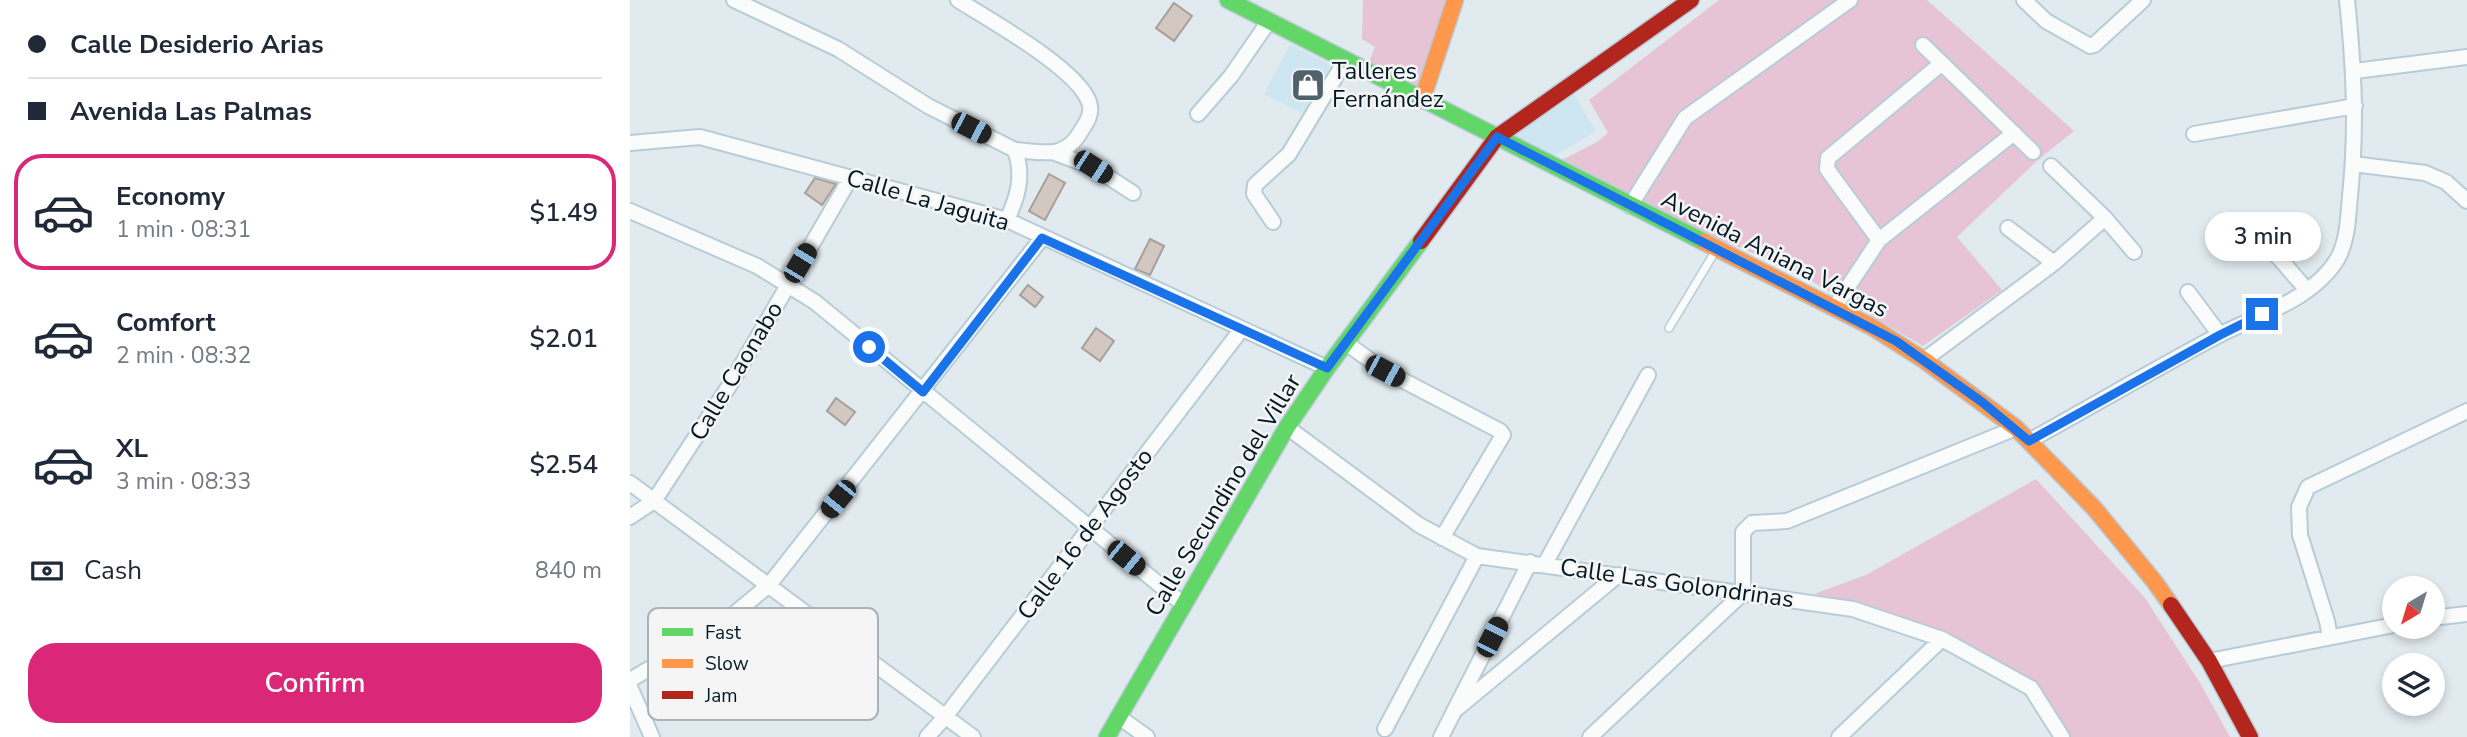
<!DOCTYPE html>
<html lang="en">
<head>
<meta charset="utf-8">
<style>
	body { margin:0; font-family:"Nunito Sans",sans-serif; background:#f2f2f3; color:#1f2937; height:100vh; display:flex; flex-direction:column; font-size:26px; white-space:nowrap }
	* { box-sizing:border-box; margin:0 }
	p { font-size:23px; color:#747a83 }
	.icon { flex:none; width:38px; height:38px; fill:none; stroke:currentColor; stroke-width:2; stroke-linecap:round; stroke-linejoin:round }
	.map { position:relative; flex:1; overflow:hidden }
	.sheet { display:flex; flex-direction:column; background:#fff; width:630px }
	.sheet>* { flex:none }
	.banner { display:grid; align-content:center; height:154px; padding:0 28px; background:#fff }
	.needle { width:46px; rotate:218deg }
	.buttons { position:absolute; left:1752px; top:576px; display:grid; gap:14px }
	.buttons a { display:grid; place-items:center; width:63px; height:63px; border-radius:50%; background:#fff; box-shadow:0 4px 10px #0003; font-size:35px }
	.end { position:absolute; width:32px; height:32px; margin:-16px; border:9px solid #1a73e8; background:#fff; box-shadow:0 0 0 4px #fff }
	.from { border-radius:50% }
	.bubble { position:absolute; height:49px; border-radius:24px; background:#fff; box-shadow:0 4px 10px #0003; font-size:23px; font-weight:600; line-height:49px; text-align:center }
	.car { position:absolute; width:21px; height:42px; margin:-21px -10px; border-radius:9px; box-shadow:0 0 5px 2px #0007; background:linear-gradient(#222 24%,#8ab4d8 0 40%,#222 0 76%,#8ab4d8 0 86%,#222 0) }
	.banner b { display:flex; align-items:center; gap:24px; height:66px; font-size:26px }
	.banner b+b { border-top:2px solid #e0e1e3 }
	.banner i { width:18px; height:18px; background:#1f2937 }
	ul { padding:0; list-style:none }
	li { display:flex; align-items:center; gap:21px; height:116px; margin:0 14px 10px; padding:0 14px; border:4px solid transparent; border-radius:28px }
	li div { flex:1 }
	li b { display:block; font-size:26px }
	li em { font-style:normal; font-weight:600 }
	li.active { border-color:#db2777 }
	li>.icon { width:63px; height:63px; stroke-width:1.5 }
	.pay { display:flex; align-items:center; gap:18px; height:77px; padding:0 28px; font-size:26px }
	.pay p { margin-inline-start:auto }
	.button { display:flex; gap:14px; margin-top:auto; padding:14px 28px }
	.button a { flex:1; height:80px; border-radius:28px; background:#db2777; color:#fff; font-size:28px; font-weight:600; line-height:80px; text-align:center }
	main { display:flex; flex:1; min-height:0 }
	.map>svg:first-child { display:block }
</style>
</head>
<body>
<main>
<section class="sheet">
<div class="banner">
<b><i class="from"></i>Calle Desiderio Arias</b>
<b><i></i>Avenida Las Palmas</b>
</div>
<ul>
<li class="active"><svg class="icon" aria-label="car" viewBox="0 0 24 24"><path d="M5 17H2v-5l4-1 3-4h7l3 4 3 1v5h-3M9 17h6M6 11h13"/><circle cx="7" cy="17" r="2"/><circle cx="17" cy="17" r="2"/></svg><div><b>Economy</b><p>1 min · 08:31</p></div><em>$1.49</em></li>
<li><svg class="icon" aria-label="car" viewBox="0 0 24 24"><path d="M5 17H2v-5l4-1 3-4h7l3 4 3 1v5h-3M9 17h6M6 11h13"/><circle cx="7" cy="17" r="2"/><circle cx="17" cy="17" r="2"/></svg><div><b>Comfort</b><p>2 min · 08:32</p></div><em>$2.01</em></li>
<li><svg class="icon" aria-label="car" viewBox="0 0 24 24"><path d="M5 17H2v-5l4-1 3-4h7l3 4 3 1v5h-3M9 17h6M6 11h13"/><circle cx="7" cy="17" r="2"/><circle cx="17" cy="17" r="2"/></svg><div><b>XL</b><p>3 min · 08:33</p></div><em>$2.54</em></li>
</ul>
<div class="pay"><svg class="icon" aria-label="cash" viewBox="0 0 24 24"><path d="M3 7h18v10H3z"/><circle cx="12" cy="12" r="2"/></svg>Cash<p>840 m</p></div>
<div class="button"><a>Confirm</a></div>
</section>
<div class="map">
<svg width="1837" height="737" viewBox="0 0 1837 737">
	<rect width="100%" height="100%" fill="#e1eaee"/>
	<path fill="#cee6f2" d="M660,44L701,65L676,115L634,94Z
		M940,87L966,132L917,159L872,134Z"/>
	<path fill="#e6c4d6" d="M733,0H816L790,90L739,62L745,47L732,39Z
		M1089,0H1297L1444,131L1408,160L1327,237L1372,290L1293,346L1157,267L1020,211L932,160L967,142L978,133L959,100Z
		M1406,479L1515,598L1570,683L1600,737H1437L1402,680L1317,632L1232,603L1184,594L1236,575Z"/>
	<path fill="#d2c8c1" stroke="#a89f99" stroke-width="2" d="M544,3L562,16L544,41L526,28Z
		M419,174L435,183L415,220L399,211Z
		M185,178L206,184L192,205L175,193Z
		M520,239L534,246L520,275L505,269Z
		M398,285L413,297L405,307L390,295Z
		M466,328L484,341L470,361L452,348Z
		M206,398L225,412L215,425L197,411Z"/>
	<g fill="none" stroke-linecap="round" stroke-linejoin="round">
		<g stroke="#b8ccd7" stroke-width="10">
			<path id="lane" d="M1039,328L1086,250"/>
		</g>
		<g stroke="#b8ccd7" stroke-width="18">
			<path id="street" d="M104,0L208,49L298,106L385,150C394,176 388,196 377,220
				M328,0C359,20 447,68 459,102C463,113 457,122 451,131C435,160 413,152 385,150
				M1394,0L1416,21L1460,46L1464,45L1513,0
				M1293,45L1403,152
				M1725,71L1837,57
				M568,114L601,76L639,21
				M1564,134L1725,106
				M0,143L70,137L377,220L697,368
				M425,153L463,167L503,193
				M1723,164L1795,173L1816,182L1837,201
				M1421,166L1475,218L1504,252
				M1000,206L1055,118L1220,0
				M0,211L127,266L185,302L553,604
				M643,222L624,194L625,185L659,154L715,61
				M1378,228L1424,263
				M1249,240L1197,169L1198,158L1312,63
				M1642,250L1677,290
				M1558,292L1590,335
				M1204,308L1249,240L1384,133
				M716,343L755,371L870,431L873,435L812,538
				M1294,360L1424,263L1475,218
				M657,427L789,525L847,556L1223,609L1312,639L1401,688L1432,737
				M1399,441C1462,406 1525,369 1589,335C1629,315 1684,299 1708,258C1718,239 1718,217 1720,196C1727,128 1724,68 1717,0
				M0,483L343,737
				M0,517L24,501L101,383L221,177
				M915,564L1018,375
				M1802,618L1837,614
				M1700,637L1697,621L1670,535L1669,507L1678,487L1837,411
				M1579,661L1764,625
				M0,680L85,630L139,585L412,238
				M0,687L22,737
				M824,711L988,575
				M489,717L517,737
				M755,729L847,556
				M297,737L315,717L611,330
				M811,737L900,562
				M960,737L1113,593V532L1122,523L1157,521L1386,428
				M1209,737L1312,639"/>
		</g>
		<g stroke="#b8ccd7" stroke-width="19">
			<path id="fast" d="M598,0L1074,242
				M477,737L657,427L697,368L791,241"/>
		</g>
		<g stroke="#b8ccd7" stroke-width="19">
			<path id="slow" d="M792,100L825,0
				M1074,242L1242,327L1294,360L1386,428L1464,508L1524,581L1541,605"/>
		</g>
		<g stroke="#b8ccd7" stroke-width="19">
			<path id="jam" d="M791,241L867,137L1061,0
				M1541,605L1579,661L1620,737"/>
		</g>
		<use href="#lane" stroke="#fafcfc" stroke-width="7"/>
		<use href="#street" stroke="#fafcfc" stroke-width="14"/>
		<use href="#fast" stroke="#63d668" stroke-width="16"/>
		<use href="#slow" stroke="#ff974d" stroke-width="16"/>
		<use href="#jam" stroke="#b3261e" stroke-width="16"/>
	</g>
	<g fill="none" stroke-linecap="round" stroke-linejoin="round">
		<path stroke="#1a73e8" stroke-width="9" d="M239,347L293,392L412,238L697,368L867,137L1266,341L1352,402L1399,441L1590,335L1632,314"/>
	</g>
	<defs>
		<g id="shop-square" transform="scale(1.75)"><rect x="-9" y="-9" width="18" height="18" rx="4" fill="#4f626b" stroke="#f5f5f5"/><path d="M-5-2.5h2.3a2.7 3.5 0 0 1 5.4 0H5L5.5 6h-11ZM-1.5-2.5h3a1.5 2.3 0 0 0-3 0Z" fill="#fff"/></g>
	</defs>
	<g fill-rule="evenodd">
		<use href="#shop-square" x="678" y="85"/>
	</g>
	<g text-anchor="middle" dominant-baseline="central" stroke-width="5" stroke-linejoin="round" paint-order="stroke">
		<g font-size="24" fill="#001825" stroke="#f5f5f5" text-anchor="start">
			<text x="702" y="71">Talleres<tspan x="702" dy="28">Fernández</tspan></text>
		</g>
		<g font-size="24" fill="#001825" stroke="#f5f5f5">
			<text transform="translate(298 200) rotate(16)">Calle La Jaguita</text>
			<text transform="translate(1145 254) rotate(27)">Avenida Aniana Vargas</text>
			<text transform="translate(106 371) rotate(-59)">Calle Caonabo</text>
			<text transform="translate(593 495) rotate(-59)">Calle Secundino del Villar</text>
			<text transform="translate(455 534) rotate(-53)">Calle 16 de Agosto</text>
			<text transform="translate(1047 583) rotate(8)">Calle Las Golondrinas</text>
		</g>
	</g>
	<rect x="18" y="608" width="230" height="112" rx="10" fill="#f5f5f5" stroke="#acb3b7" stroke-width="2"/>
	<rect x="32" y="628" width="31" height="8" fill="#63d668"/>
	<rect x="32" y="659" width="31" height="9" fill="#ff974d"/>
	<rect x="32" y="691" width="31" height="8" fill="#b3261e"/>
	<g font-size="19" fill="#001825">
		<text x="75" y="639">Fast</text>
		<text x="75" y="670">Slow</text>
		<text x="75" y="702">Jam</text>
	</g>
</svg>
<div class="buttons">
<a><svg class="needle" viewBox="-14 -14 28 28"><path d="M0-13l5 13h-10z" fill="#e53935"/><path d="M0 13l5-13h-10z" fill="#747a83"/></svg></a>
<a><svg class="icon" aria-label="layers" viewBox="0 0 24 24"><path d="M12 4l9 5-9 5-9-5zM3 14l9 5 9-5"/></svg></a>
</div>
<i class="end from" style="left:239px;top:347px"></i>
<i class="end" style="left:1632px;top:314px"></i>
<div class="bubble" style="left:1575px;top:212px;width:116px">3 min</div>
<i class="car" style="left:341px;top:128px;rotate:117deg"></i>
<i class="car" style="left:463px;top:167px;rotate:123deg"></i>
<i class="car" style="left:170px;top:263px;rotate:31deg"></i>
<i class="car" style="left:755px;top:371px;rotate:118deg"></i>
<i class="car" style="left:208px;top:499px;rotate:219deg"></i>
<i class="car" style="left:496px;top:558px;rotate:129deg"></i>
<i class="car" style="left:862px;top:637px;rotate:27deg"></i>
</div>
</main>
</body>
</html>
